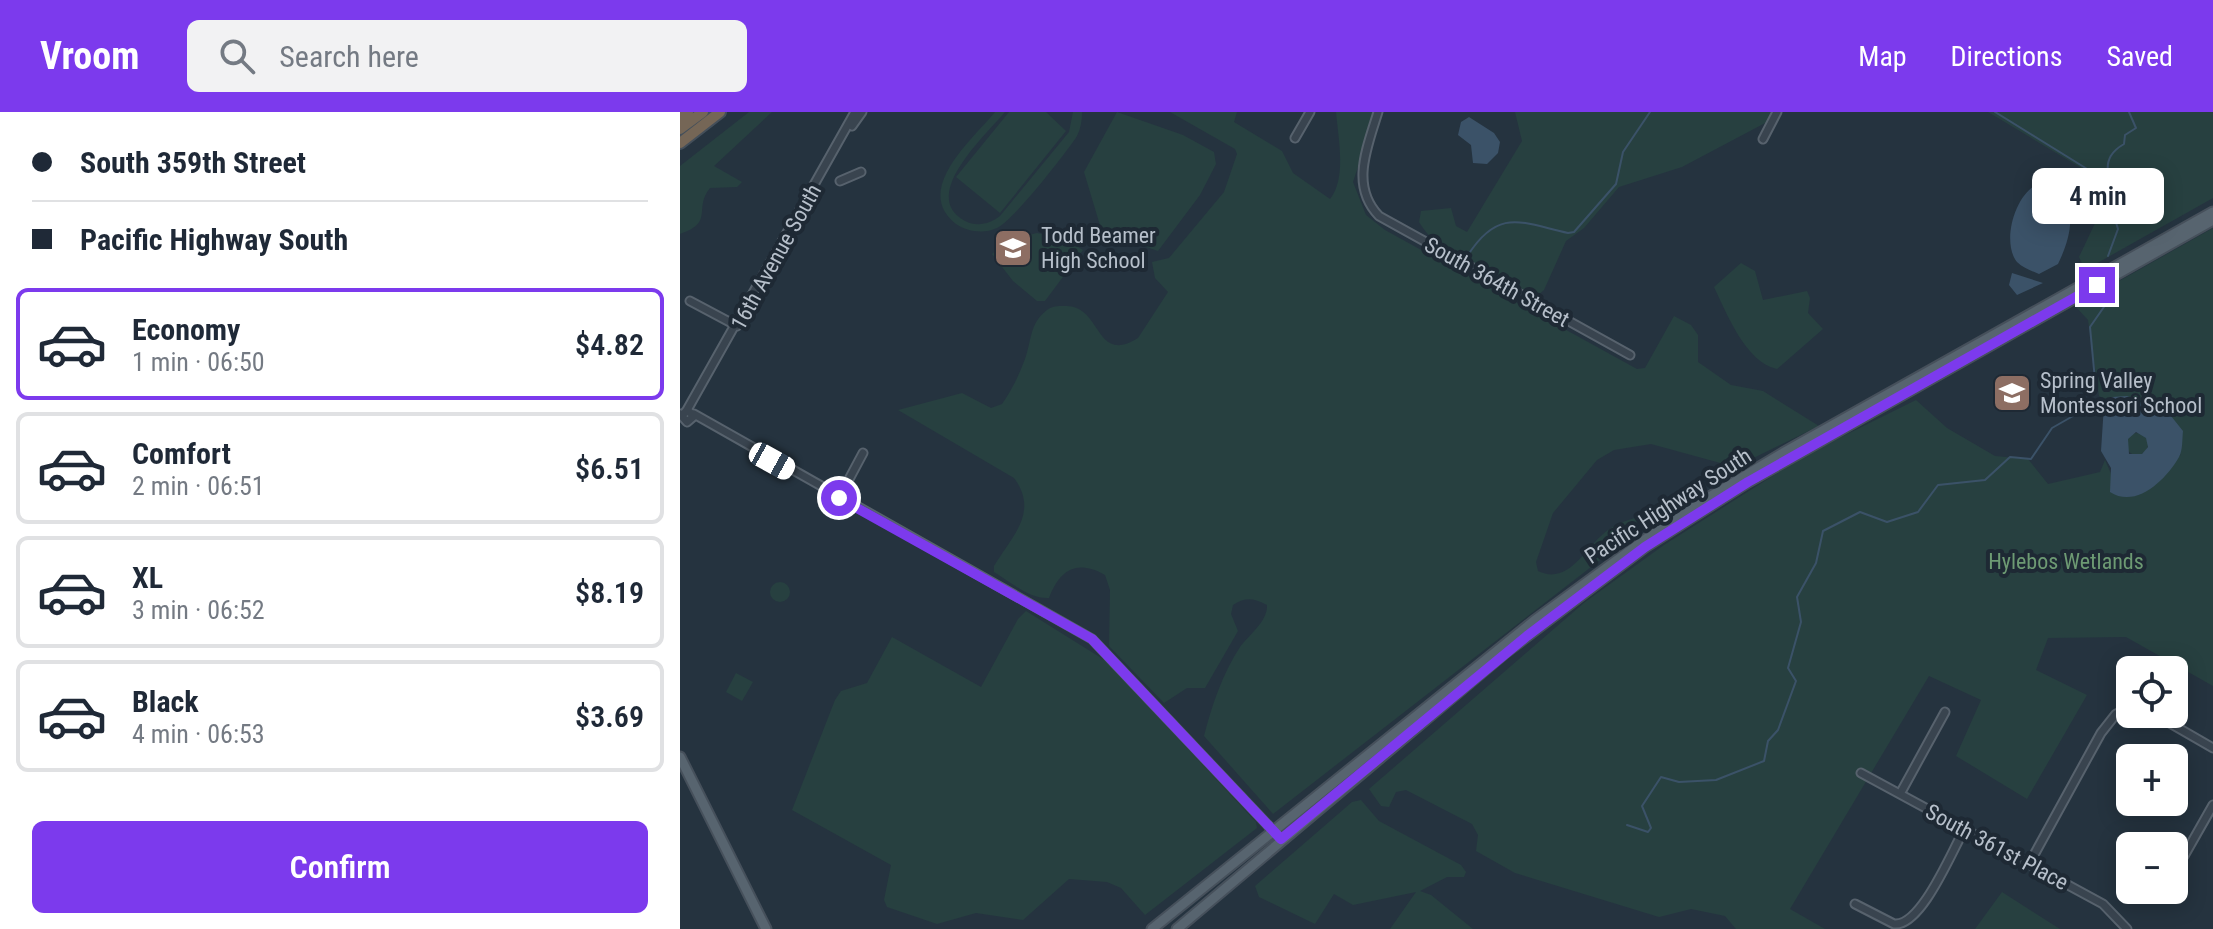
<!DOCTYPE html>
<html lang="en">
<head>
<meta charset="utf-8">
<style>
	body { margin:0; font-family:"Roboto Condensed",sans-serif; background:#f2f2f3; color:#1f2937; height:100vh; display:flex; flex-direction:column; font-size:30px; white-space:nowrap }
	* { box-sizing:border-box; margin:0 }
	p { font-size:26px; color:#747a83 }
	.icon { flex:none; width:44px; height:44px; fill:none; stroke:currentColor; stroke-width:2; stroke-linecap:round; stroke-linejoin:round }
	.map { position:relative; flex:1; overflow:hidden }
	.panel { display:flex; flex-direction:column; background:#fff; width:680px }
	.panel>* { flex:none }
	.top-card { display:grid; align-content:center; height:176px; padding:0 32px; background:#fff }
	.fabs { position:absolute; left:1436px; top:544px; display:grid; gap:16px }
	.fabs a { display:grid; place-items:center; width:72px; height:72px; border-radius:12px; background:#fff; box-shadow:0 4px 20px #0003; font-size:40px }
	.end { position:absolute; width:36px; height:36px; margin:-18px; border:10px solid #7c3aed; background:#fff; box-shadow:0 0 0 4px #fff }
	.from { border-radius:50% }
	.bubble { position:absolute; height:56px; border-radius:12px; background:#fff; box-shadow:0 4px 20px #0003; font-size:26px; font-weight:600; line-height:56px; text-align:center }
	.car { position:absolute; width:24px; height:48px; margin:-24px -12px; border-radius:10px; box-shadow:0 0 6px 2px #0007; background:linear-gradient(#fff 24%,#345 0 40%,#fff 0 76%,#345 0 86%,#fff 0) }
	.top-card b { display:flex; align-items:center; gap:28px; height:76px; font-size:30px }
	.top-card b+b { border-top:2px solid #e0e1e3 }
	.top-card i { width:20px; height:20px; background:#1f2937 }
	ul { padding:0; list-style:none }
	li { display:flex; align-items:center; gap:24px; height:112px; margin:0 16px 12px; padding:0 16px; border:4px solid #e0e1e3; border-radius:12px }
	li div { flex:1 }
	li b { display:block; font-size:30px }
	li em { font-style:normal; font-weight:600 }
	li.selected { border-color:#7c3aed }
	li>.icon { width:72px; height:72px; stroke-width:1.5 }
	.action { display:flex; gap:16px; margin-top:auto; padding:16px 32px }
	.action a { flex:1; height:92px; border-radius:12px; background:#7c3aed; color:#fff; font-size:32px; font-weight:600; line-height:92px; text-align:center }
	header { display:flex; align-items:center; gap:48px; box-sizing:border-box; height:112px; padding:0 40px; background:#7c3aed; color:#fff }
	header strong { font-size:38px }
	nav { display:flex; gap:44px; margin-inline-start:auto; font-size:28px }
	.search { width:560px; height:72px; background:#f2f2f3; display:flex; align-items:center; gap:20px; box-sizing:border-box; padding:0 28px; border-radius:12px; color:#747a83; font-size:30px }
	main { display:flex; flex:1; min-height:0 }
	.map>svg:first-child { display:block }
</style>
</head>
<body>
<header>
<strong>Vroom</strong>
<div class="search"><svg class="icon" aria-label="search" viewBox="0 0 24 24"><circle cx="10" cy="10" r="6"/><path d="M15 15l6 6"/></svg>Search here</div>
<nav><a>Map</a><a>Directions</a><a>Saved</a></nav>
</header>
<main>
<section class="panel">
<div class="top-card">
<b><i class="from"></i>South 359th Street</b>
<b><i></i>Pacific Highway South</b>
</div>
<ul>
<li class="selected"><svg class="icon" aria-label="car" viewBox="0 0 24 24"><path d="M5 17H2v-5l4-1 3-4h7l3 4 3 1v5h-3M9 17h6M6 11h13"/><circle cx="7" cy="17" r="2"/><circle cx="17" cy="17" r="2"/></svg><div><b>Economy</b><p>1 min · 06:50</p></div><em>$4.82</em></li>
<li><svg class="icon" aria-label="car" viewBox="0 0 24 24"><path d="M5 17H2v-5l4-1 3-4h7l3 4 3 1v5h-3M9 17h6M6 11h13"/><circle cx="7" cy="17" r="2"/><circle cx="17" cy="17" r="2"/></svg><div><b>Comfort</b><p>2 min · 06:51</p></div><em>$6.51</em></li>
<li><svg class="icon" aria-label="car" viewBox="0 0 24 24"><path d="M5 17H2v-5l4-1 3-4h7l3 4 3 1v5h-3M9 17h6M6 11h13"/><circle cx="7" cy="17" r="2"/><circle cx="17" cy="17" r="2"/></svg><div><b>XL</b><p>3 min · 06:52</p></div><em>$8.19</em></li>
<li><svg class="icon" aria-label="car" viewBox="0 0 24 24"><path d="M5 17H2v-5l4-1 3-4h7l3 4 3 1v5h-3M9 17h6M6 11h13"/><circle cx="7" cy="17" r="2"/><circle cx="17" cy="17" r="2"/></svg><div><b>Black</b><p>4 min · 06:53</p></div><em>$3.69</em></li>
</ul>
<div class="action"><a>Confirm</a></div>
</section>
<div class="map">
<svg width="1533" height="817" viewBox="0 0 1533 817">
	<rect width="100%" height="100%" fill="#25333f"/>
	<path fill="#274040" d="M69,0H92L34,54L62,70L57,75L30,76C13,97 35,110 0,122V54Z
		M315,0H325C306,23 238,84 285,109C297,115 310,112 320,104L389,20L393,0H402C402,8 401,16 397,24C386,41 333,109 317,116C304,122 288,120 276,112C232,78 293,27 315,0Z
		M329,0H366L386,19L320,101L276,65Z
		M437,0L503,23L534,40L536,52L520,83L478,139L422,120L404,60Z
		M490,0H557L554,10L602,39L613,61L650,87C667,67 658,24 656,0H696L673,70L686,103L705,118L957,257L965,256L994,204L1011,213L1018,223V250L1051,273L1083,279L1139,314L1055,355L971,332L934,338L917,348L873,401L856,450L858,459C887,473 903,440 921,424C933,412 947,408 962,404L969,410L593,702L524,624C532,593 542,563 560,535C569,523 588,509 587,493C573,486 566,485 553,493L551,502L558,519L525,576H507L484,591L429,534L430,478L425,463C396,447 380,458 369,486C349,487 331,470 314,460V454C333,423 359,400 334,366L218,298L282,281L311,296L322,292C332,278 339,263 345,247C352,228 349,212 367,198C372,194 378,194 384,194C422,191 414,254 458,226L488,180L475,166L472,150L489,146L544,80L557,42L555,37Z
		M835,0H1092L1087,10L1002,55L939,75L904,116L886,129L864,178L857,184H848C811,163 761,147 739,110L741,99L771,96L776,114L787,120L842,29Z
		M1308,0H1533V86L1405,158L1399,145L1416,109L1423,69Z
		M1533,116V574L1446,525L1368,526L1356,558L1407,583L1347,687L1276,644L1301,588L1249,564L1110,797L1145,817H1056L1045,804L1011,797L979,805L835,761L796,739L798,723L792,712L726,678L716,680L709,695L701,694L689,677L905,490L984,433L1127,342L1236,288L1267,316L1315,344L1348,347L1368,372L1420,360L1425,348L1432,364L1501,343L1432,285L1427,288L1419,284L1408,208L1395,194Z
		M357,121L383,126L403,138L365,189H357L333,169L312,142L328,128Z
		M1061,151L1075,159L1083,188L1127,179L1130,186L1128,201L1143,217L1097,257C1066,251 1046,200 1034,175Z
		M1446 332a11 11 0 1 1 22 0a11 11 0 1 1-22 0Z
		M90 480a10 10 0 1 1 20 0a10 10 0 1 1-20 0Z
		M346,499L426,549L576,710L577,716L465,803L441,776L427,770L389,767L343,808L296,801L257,812L207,795L204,788L211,753L112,698L155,588L161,579L187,571L212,525L301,575L338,507Z
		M56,561L73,570L62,589L46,580Z
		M681,688L699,709L781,753L786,760L784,765H767L740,779L751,783L793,817H710L736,780L673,793L654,782L635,812L579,785L575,774L672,690Z
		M1322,780L1380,817H1295Z"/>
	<path fill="#3b5268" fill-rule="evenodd" d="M789,5L814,21L820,30L818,41L807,52L793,51L791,33L778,23L781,10Z
		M1364,70C1400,86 1393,121 1378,152L1359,162C1352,159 1343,156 1337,150C1320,129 1337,74 1364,70Z
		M1332,161L1363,171L1337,183L1329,173Z
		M1447,284L1491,304L1503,319C1502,327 1503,338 1499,345C1486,368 1456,397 1430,380L1431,356L1421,339L1424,293L1432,285ZM1456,320L1466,326L1468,335L1462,342H1449L1448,327Z"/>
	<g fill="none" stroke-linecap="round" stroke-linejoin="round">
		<path stroke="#3b5268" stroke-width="2" d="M1315,0L1412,60L1428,62
			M788,143C819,95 842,111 888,121L894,120L936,72L943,40L970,0
			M1428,144L1438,117C1428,82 1429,103 1442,70L1428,62C1426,47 1432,39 1444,32L1445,23L1456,16L1449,0
			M947,713L968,720L971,716L962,694L981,665L999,670L1036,668L1084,649L1088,629L1098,618L1116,569L1108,556L1121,510L1117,485L1136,451L1143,419L1180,400L1207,410L1238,400L1258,373L1305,368L1330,345L1351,347L1372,316L1393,304L1415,268L1410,215L1426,192L1427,178"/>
		<g stroke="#57626d" stroke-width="11">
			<path id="minor" d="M698,0C687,36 670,74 699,104L950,243
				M172,14L182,0
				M615,26L630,0
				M1083,27L1097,0
				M160,69L181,60
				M10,189L57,214
				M7,298L175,0
				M0,302L7,310L14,304L7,298L2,304
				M14,302L412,527L601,727
				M159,386L183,341
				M1474,602L1533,636
				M1181,661L1423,792L1447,817
				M1220,682L1265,600
				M1504,744L1533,693
				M1349,752L1421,621L1436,602L1450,596
				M1175,792L1214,812C1241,815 1271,741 1284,718"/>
		</g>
		<g stroke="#46505b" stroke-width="13">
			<path id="major" d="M0,645L86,817
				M472,817L854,509L996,405L1103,341L1533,100
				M497,817L826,540L965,435L1068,370L1533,108"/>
		</g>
		<g stroke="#444f5a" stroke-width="14">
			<path id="highway" d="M0,6L8,0
				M0,17L23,0
				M0,31L40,0"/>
		</g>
		<use href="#minor" stroke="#39444f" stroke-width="7"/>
		<use href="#major" stroke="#57646f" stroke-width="9"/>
		<use href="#highway" stroke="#756656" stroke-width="10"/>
	</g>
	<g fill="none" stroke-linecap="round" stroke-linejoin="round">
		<path stroke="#7c3aed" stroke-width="10" d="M159,386L412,527L601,727L847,524L965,435L1068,370L1417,173"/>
	</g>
	<defs>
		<g id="school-square" transform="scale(2)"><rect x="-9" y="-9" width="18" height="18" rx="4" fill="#8d6e63" stroke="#1e2934"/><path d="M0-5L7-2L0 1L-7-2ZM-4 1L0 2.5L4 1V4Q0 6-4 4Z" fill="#fff"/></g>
	</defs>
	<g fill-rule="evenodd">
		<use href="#school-square" x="333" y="136"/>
		<use href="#school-square" x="1332" y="281"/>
	</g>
	<g text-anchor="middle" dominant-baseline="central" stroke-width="8" stroke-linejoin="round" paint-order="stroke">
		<g font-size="22" fill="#b6bfca" stroke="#1e2934" text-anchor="start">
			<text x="361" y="123">Todd Beamer<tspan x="361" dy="25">High School</tspan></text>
			<text x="1360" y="268">Spring Valley<tspan x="1360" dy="25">Montessori School</tspan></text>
		</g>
		<g font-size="22" fill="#b6bfca" stroke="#1e2934">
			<text transform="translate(96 145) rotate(-61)">16th Avenue South</text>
			<text transform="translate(817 170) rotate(29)">South 364th Street</text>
			<text transform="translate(988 394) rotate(-33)">Pacific Highway South</text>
			<text transform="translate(1317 735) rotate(28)">South 361st Place</text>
		</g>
		<g font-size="22" fill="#6d9a73" stroke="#1e2934">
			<text x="1386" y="449">Hylebos Wetlands</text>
		</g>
	</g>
</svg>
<div class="fabs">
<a><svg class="icon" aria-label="locate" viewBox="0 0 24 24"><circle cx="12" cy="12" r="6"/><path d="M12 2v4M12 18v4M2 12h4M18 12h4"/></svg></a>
<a>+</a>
<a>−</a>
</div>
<i class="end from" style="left:159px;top:386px"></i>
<i class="end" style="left:1417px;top:173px"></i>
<div class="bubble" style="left:1352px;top:56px;width:132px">4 min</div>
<i class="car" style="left:92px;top:349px;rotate:119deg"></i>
</div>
</main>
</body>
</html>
